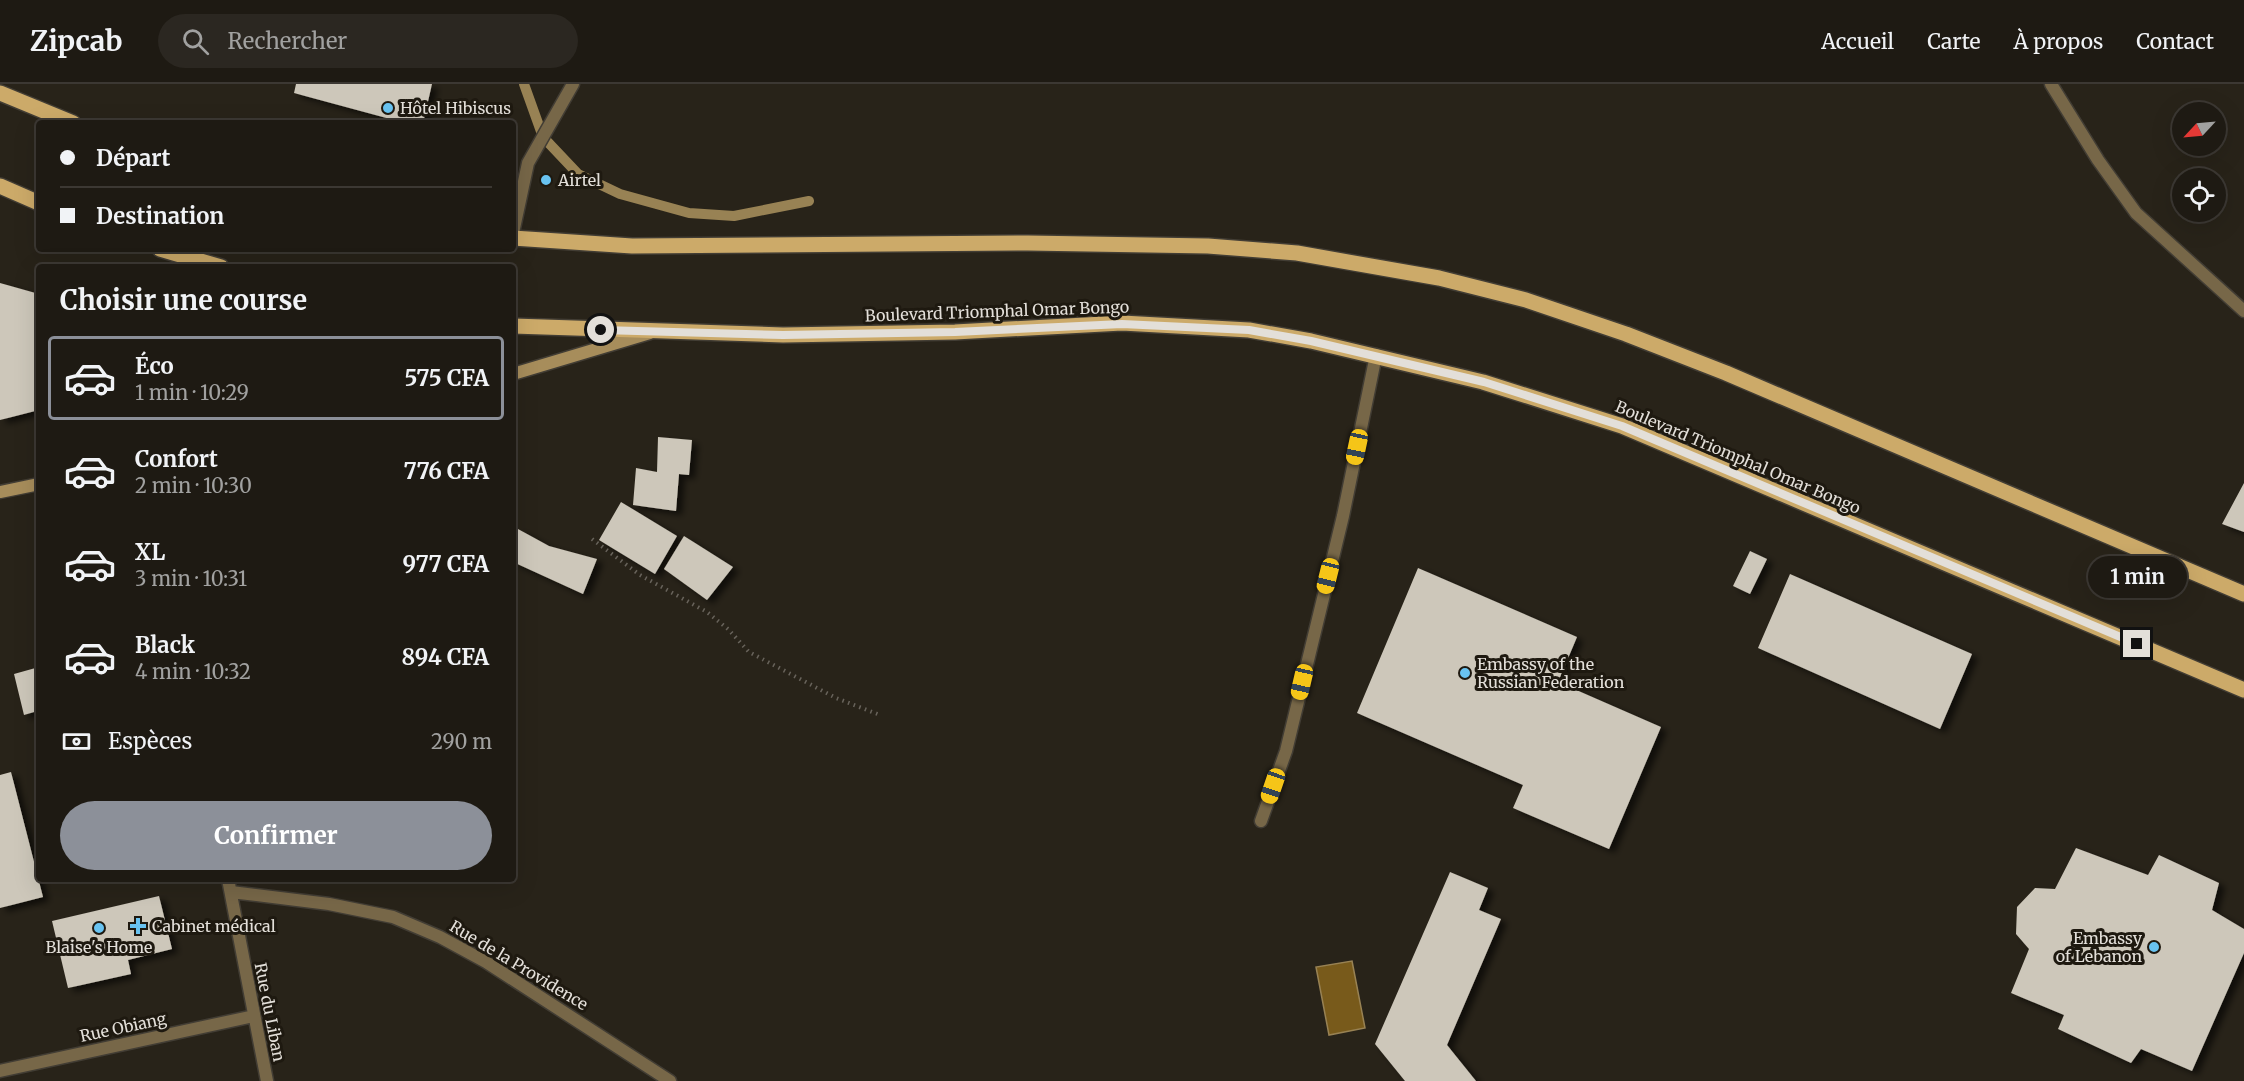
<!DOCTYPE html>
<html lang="fr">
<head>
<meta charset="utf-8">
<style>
	body { margin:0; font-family:Merriweather,serif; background:#2b2721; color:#f1f3f6; height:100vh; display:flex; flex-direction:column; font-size:22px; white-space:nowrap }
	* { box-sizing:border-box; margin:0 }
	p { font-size:20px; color:#a1a1a0 }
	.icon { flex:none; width:33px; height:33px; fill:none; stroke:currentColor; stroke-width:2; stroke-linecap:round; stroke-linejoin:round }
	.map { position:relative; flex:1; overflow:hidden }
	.side { position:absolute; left:36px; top:180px; width:480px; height:618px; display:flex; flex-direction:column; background:#1e1a13; border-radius:6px; box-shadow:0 6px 24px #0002,0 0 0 2px #3c3833 }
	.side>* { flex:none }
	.hud { position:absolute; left:36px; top:36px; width:480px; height:132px; border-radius:6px; box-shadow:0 6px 24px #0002,0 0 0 2px #3c3833; display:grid; align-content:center; height:132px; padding:0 24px; background:#1e1a13 }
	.needle { width:39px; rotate:244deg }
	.fabs { position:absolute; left:2172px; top:18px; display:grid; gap:12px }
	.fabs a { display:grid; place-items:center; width:54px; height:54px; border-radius:50%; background:#1e1a13; box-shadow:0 6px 24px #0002,0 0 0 2px #3c3833; font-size:30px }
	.end { position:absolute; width:27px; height:27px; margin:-14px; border:8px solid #e3dfd9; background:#111; box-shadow:0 0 0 3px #111 }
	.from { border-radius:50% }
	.bubble { position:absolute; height:42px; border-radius:21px; background:#1e1a13; box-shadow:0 6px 24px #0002,0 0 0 2px #3c3833; font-size:20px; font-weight:700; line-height:42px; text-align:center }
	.car { position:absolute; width:18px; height:36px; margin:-18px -9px; border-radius:8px; box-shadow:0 0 4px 2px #0007; background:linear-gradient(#f5c518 24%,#345 0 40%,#f5c518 0 76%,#345 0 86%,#f5c518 0) }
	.hud b { display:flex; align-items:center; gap:21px; height:57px; font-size:22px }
	.hud b+b { border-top:2px solid #3c3833 }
	.hud i { width:15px; height:15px; background:#f1f3f6 }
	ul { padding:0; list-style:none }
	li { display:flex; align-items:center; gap:18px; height:84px; margin:0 12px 9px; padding:0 12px; border:3px solid transparent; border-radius:6px }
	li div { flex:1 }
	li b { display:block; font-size:22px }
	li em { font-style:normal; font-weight:700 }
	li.current { border-color:#8c9099 }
	li>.icon { width:54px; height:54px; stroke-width:1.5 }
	h2 { padding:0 24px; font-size:27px; line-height:72px }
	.pay { display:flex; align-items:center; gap:15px; height:66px; padding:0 24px; font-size:22px }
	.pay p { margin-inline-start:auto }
	.cta { display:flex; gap:12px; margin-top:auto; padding:12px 24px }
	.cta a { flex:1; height:69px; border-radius:36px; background:#8c9099; color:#fff; font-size:24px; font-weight:700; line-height:69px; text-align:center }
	header { display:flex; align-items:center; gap:36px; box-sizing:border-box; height:84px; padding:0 30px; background:#1e1a13; border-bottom:2px solid #3c3833 }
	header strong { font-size:28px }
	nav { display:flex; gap:33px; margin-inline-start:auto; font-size:21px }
	.search { width:420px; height:54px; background:#2b2721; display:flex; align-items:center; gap:15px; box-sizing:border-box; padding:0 21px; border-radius:33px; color:#a1a1a0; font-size:22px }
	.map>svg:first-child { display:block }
</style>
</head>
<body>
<header>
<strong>Zipcab</strong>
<div class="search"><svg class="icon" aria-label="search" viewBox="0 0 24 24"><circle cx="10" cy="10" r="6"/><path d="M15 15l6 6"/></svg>Rechercher</div>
<nav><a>Accueil</a><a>Carte</a><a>À propos</a><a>Contact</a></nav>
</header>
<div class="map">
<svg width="2244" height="997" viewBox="0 0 2244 997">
	<defs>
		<filter id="shadow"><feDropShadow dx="6" dy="4" stdDeviation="3" flood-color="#0009"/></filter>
	</defs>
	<rect width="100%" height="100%" fill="#282319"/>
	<path fill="#785a1b" stroke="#988254" stroke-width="1.5" d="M1352,877L1365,944L1329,951L1316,883Z"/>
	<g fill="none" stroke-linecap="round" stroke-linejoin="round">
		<path stroke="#988254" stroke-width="10" d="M524,0L543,53L578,90L620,110L689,129L734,132L809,117"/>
	</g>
	<path fill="#cdc7ba" filter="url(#shadow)" d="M296,0H432L423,39H405L294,9Z
		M0,199L39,210V326L0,336Z
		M658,353L692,356L689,391L679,390L676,427L633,421L636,384L657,388Z
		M2244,399V448L2222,440Z
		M621,418L677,452L655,490L599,456Z
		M518,445L549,462L597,475L583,510L513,478V456Z
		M684,452L733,483L707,516L664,485Z
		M1750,467L1767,475L1750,510L1733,502Z
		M1418,484L1577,553L1558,598L1661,643L1609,765L1513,724L1523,701L1357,629Z
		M1790,490L1972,570L1940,645L1758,564Z
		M39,583V643H38L34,628L24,631L14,590Z
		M11,688L43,813L0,824V691Z
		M2076,764L2148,791L2159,771L2219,799L2212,826L2244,845V869L2192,987L2141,965L2131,979L2058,945L2064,931L2011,909L2029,865L2016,850L2017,823L2035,804L2055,805Z
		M1450,788L1488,804L1479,826L1501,835L1447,961L1476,997H1405L1375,960Z
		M159,812L172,865L128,876L131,890L68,904L52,837Z"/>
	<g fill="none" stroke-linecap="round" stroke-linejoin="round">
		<g stroke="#423d34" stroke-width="15">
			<path id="street" d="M2051,0L2098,76L2136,129L2244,227
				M513,149L528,79L573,0
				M1261,737L1286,667L1343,432L1376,271
				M228,795L267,997
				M231,808L329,820L393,833L440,853L486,878L670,997
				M0,987L254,932"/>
		</g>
		<g stroke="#423d34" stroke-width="15">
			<path id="secondary" d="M513,290L650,249
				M0,408L39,400"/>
		</g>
		<g stroke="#423d34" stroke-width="18">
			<path id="primary" d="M0,9L73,39
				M0,102L39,119
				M513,154L632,162L1028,159L1208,162L1297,169L1439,194L1526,216L1626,250L1726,289L2244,510
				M160,165L221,183
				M513,242L783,251L955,248L1122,239L1249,246L1311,257L1483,298L1622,342L2244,606"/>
		</g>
		<path stroke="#68635b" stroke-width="4" stroke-dasharray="1.5 4.5" stroke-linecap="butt" d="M592,455L640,491L707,528L728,545L749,568L836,614L880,631"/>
		<use href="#street" stroke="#776748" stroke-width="12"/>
		<use href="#secondary" stroke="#a78d5b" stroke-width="12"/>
		<use href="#primary" stroke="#ccaa69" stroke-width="15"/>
	</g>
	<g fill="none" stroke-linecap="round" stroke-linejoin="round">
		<path stroke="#e3dfd9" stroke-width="8" d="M601,246L783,251L955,248L1122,240L1249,246L1311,257L1484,298L1622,342L2137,560"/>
	</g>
	<g fill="#69c3f1" stroke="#1e1910" stroke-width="2">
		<circle cx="388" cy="24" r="6"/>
		<circle cx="546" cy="96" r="6"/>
		<circle cx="1465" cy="589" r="6"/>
		<path d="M135 833h6v6h6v6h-6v6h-6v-6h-6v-6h6z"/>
		<circle cx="99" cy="844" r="6"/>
		<circle cx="2154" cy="863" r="6"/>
	</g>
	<g text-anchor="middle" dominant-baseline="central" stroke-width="6" stroke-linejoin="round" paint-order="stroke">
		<g font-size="16" fill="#e3dfd9" stroke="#1e1910" text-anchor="start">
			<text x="400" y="24">Hôtel Hibiscus</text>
			<text x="558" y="96">Airtel</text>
			<text x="1477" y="580">Embassy of the<tspan x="1477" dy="18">Russian Federation</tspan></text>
			<text x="152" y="842">Cabinet médical</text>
			<text x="2142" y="854" text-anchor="end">Embassy<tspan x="2142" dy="18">of Lebanon</tspan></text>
			<text x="99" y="863" text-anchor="middle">Blaise's Home</text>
		</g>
		<g font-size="16" fill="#e3dfd9" stroke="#1e1910">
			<text transform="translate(997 227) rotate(-2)">Boulevard Triomphal Omar Bongo</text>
			<text transform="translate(1738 373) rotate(23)">Boulevard Triomphal Omar Bongo</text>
			<text transform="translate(519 881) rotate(31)">Rue de la Providence</text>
			<text transform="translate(270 928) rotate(79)">Rue du Liban</text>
			<text transform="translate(123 943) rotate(-12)">Rue Obiang</text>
		</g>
	</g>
</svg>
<div class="fabs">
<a><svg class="needle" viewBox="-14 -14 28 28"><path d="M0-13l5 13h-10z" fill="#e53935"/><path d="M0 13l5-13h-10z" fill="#a1a1a0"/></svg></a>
<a><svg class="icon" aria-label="locate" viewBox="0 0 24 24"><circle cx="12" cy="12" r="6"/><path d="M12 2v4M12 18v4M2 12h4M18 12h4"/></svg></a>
</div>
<i class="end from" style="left:601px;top:246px"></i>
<i class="end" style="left:2137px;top:560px"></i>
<div class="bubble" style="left:2088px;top:472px;width:99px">1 min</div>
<i class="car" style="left:1357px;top:363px;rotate:192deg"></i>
<i class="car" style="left:1328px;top:492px;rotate:194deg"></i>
<i class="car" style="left:1302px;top:598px;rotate:193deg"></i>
<i class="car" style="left:1273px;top:702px;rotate:199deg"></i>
<div class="hud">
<b><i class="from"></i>Départ</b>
<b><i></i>Destination</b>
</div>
<section class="side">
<h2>Choisir une course</h2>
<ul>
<li class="current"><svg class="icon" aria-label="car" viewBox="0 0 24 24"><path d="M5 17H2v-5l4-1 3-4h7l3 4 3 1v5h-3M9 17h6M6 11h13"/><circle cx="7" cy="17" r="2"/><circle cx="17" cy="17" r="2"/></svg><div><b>Éco</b><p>1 min · 10:29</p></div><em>575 CFA</em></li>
<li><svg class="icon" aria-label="car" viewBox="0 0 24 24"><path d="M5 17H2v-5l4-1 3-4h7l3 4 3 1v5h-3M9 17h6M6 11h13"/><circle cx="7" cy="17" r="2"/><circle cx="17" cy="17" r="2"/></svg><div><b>Confort</b><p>2 min · 10:30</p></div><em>776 CFA</em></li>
<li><svg class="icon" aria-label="car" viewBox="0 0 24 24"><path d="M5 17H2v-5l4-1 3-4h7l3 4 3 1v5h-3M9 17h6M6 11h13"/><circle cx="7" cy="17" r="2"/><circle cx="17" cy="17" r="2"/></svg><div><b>XL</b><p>3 min · 10:31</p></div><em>977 CFA</em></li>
<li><svg class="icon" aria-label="car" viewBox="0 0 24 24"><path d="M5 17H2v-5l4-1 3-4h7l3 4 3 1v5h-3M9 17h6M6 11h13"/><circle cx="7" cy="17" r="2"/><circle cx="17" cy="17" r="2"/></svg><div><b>Black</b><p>4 min · 10:32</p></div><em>894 CFA</em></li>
</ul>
<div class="pay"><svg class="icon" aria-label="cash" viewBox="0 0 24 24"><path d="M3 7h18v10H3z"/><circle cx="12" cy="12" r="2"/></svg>Espèces<p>290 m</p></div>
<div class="cta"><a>Confirmer</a></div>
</section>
</div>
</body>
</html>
